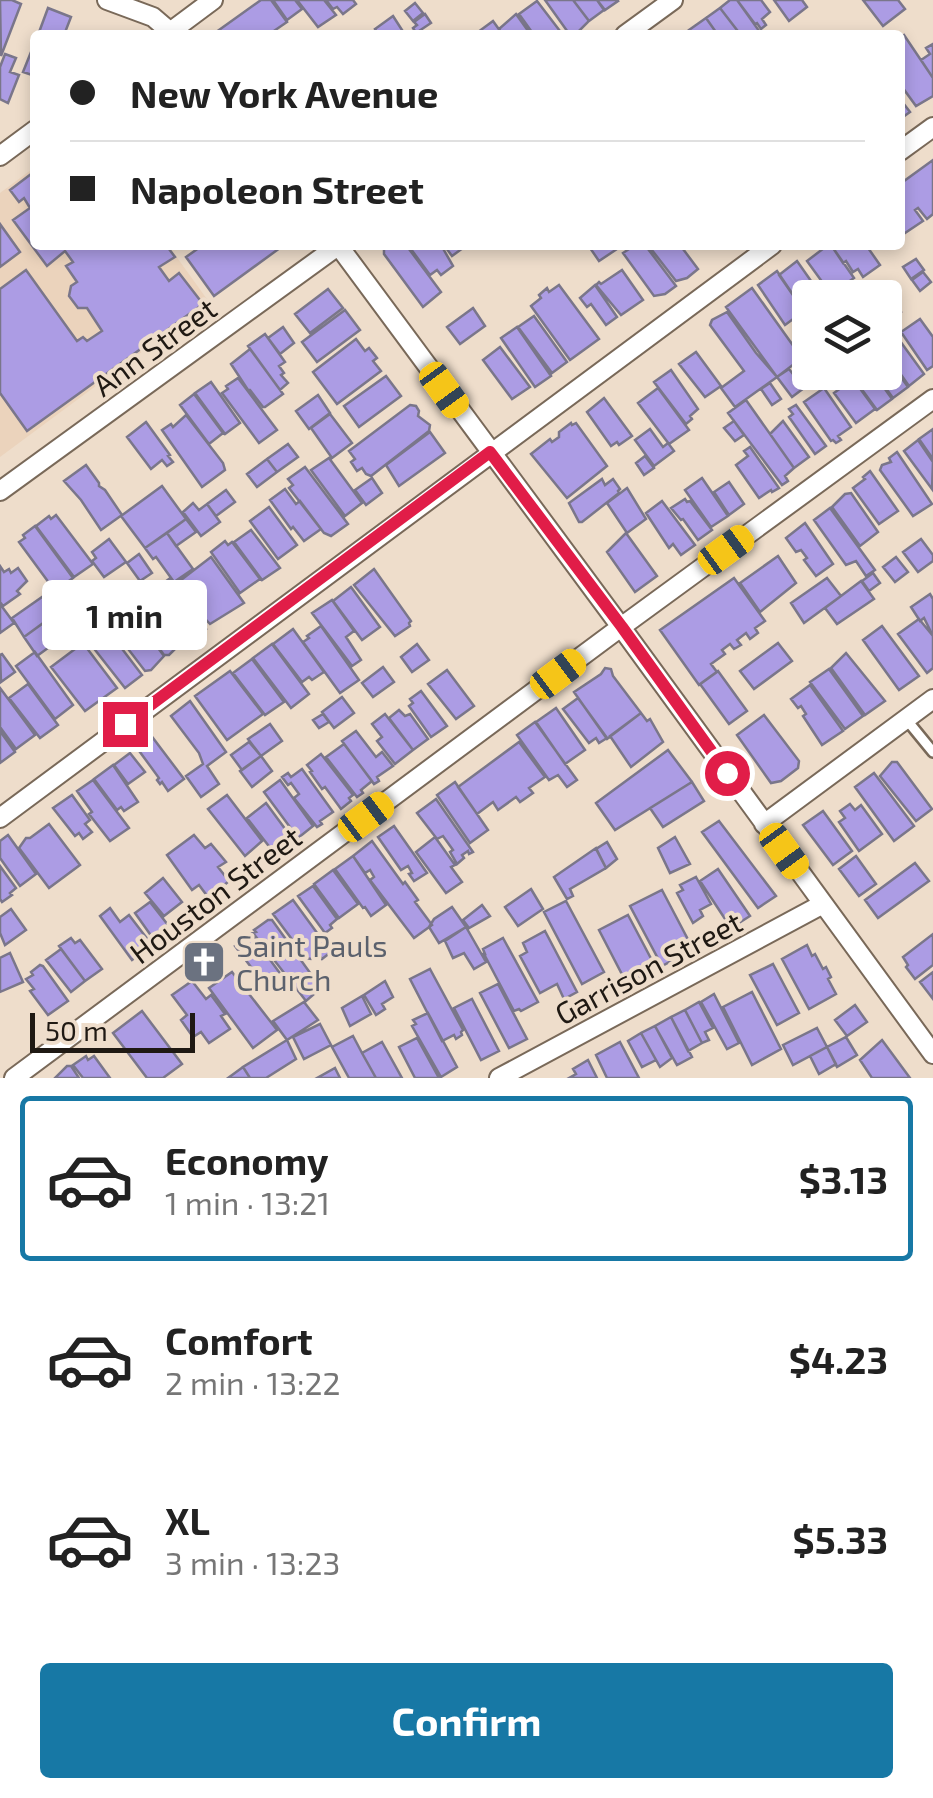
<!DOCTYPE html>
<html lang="en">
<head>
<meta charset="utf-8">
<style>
	body { margin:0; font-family:"Exo 2",sans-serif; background:#f2f2f2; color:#222; height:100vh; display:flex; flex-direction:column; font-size:38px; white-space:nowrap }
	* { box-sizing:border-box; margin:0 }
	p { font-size:32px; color:#767676 }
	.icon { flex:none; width:55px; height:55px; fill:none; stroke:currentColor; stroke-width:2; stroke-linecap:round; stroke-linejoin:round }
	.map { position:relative; height:1078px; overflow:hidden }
	.side { display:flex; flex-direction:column; background:#fff; flex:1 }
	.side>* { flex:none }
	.banner { position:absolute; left:30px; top:30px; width:875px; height:220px; border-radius:10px; box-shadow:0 5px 15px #0003; display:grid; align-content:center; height:220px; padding:0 40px; background:#fff }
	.buttons { position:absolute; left:792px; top:280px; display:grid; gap:20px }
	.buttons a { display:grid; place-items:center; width:110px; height:110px; border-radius:10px; background:#fff; box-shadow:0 5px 15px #0003; font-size:50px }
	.scale { position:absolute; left:30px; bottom:25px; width:165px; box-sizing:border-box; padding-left:10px; border:5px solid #1f1913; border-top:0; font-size:28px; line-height:35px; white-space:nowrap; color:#1f1913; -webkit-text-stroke:8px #eeddcb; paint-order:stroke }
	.end { position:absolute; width:45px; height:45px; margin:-22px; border:12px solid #e11d48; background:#fff; box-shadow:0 0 0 5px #fff }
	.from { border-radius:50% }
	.bubble { position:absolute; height:70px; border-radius:10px; background:#fff; box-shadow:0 5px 15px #0003; font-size:32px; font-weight:700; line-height:70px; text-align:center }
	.car { position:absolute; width:30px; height:60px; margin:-30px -15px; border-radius:12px; box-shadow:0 0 8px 2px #0007; background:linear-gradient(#f5c518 24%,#345 0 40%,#f5c518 0 76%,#345 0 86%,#f5c518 0) }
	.banner b { display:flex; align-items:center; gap:35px; height:95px; font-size:38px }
	.banner b+b { border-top:2px solid #e0e0e0 }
	.banner i { width:25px; height:25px; background:#222 }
	ul { padding:18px 0 0; list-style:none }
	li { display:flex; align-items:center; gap:30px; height:165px; margin:0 20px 15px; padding:0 20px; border:5px solid transparent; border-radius:10px }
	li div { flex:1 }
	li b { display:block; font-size:38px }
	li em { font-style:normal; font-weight:700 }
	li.on { border-color:#1778a5 }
	li>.icon { width:90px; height:90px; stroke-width:1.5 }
	.action { display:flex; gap:20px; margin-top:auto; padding:20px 40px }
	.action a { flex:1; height:115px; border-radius:10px; background:#1778a5; color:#fff; font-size:40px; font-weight:700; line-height:115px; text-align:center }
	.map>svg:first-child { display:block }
</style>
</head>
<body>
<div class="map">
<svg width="933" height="1078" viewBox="0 0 933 1078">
	<rect width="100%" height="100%" fill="#eeddcb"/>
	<path fill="#ebd3bc" d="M35,167V245H168L209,302L0,457V193Z"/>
	<path fill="#ac9ce4" stroke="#7a768a" stroke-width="2.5" d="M0,0H12L21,4L1,56Z
		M261,0H271L287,22L268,35H212Z
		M273,0H295L302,9L287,20Z
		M297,0H324L336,15L318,27Z
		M326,0H353L356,4L343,14L337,7L333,9Z
		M545,0H573L589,21L575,35H570Z
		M573,0H597L604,10L589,21Z
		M597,0H617L618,1L605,10Z
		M730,0H737L762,35L740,34L720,8Z
		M737,0H761L770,12L762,19L766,25L761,29L757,23L755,24Z
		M774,0H802L807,7L789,21Z
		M863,0H898L905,9L883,26Z
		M537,1L563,35H534L519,14Z
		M415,3L423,13L413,21L405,11Z
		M48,8L71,17L64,35H38Z
		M720,8L740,34L739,35H718L706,18Z
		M425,14L431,23L416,33L413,28L417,25L414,22Z
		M516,14L531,35H503L499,29Z
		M393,16L402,30L395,35H379L375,29Z
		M706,18L718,35H693L689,30Z
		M493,21L503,35H474Z
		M904,35L933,78V96L916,106L900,84V38Z
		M35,42V76L23,72Z
		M933,44V78L921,60L930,54L926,48Z
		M5,54L16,58L10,72L19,75L8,103L0,99V67Z
		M900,99L910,112L900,119Z
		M933,160V214L927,219L918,208L915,210L923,221L902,235L900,232V184Z
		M35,171V245H166L175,257L159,267L169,281L179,273L203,304L27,431L0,393V289L26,270L77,341L83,337L87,341L102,331L87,308H78L69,296L71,286L77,282L66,266L73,262L65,251L47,266L13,220L30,208L24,198L19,202L10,190Z
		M0,224L20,252L0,267Z
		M203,245H284L214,296L186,257Z
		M390,245H406L441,292L423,307L384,254V249Z
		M408,245H441L453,266L441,275L437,270L430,275Z
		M444,245H467L452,256Z
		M588,245H614L617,249L599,261Z
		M635,245H645L676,286L665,294L654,296L623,253Z
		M648,245H680L698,269L687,278L676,281Z
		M828,245H831L854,278L831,294L807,261Z
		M831,245H866L880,265L863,277L858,269L853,272L846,261L843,263Z
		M916,259L924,270L911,279L903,267Z
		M797,261L823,298H810V307L804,311L779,275Z
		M622,270L643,300L621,315L596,285L599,282L601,284Z
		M777,271L804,311L785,325L758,285Z
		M923,272L931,282L920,291L912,280Z
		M559,285L599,339L570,360L531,306L541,298L539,295L547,288L549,292Z
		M595,285L617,317L606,325L591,304L587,307L580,298Z
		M752,288L802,358L777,377L726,307Z
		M328,289L343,308L310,333L295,314Z
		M890,295L901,312L887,322L885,299Z
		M473,308L485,326L460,344L447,327Z
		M345,310L360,330L317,362L302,342Z
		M727,312L756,353L777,377L735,407L721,388L744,371L710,325L712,320Z
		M534,316L567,362L552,373L518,327Z
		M920,319L933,337V366L927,370L901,332Z
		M887,323L924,374L909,386L885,352Z
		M283,327L294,343L280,354L268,338Z
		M517,327L551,376L535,387L501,338Z
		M265,334L285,362L279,366L284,373L281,375L288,383L280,390L248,346Z
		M356,339L365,351L369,348L377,358L373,361L381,371L337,404L313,372Z
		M500,347L530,387L512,399L483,360Z
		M250,349L283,394L265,407H263L250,390H248L231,364Z
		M696,352L721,386L705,397L679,364Z
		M885,355L908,387L893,398L874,372H885Z
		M789,369L804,388L792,397L777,377Z
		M671,370L698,409L690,416L692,419L686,424L654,382Z
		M849,372H873L892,399L877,410Z
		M386,376L401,396L359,427L344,406Z
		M238,378L277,430L259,443L222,393L228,389L226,386Z
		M853,379L875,409L856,423L834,393Z
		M211,382L240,423L225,434L195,393Z
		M770,383L781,399L772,405L761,389Z
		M658,388L689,430L669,444L638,403Z
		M824,388L851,427L838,436L841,440L836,443L833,440L831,441L804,402Z
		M194,394L223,433L209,444L180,405Z
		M318,395L330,413L309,429L296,411Z
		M604,398L632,436L619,445L617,442L611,446L587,412Z
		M746,400L794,468L785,476L788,481L782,485L728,413Z
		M410,405L416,406L419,411L418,416L430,425L429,431L371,476L366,474L362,468L357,471L351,462L355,459L349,451Z
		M796,405L826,446L815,454L789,417L793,414L789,409Z
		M330,414L352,443L332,458L311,428Z
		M186,415L223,463L225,470L202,487L162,430L171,424L173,427Z
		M734,421L744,435L735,441L724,428Z
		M783,421L809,457L794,468L770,434Z
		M146,422L170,455L168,456L173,462L167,466L162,460L151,469L127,437Z
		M571,423L572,425L576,423L607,466L567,498L531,454L550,439L552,442L559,437V432Z
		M650,429L663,447L668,443L674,451L654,466L635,440Z
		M933,429V459L919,439Z
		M430,432L445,453L399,486L386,465Z
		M918,440L933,462L932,489L904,451Z
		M288,444L298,457L277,472L267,459Z
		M750,447L779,488L772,492L771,490L759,498L736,465L748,456L744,451Z
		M897,452L932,504L913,516L880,470L882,465L891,462L889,458Z
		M645,456L654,468L644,475L636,463Z
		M329,458L362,503L345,516L311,470Z
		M267,459L277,472L257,487L247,474Z
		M86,465L99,483V486L105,490L122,515L101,530L81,500L64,481Z
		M305,467L348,524L331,536L324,533L289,488L293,485L288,479Z
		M870,471L898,511L879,524L853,488L865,479L863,477Z
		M372,478L382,493L366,505L355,490Z
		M702,478L728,516L711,527L685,490Z
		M602,479L605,485L613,479L620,489L618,491L619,493L582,522H579L569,503Z
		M729,482L744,504L729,515L714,492Z
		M162,486L186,519L145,548L121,516Z
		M627,488L646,519L627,533L607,503Z
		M285,489L296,504L300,501L321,529L304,541L293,527L291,529L270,500Z
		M226,490L235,502L216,516L207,504Z
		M851,493L878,532L860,546L832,507L845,494Z
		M685,499L687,502L690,501L712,530L698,540L683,519L681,520L671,508Z
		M662,501L695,545L681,555L673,544L669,548L646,513Z
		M193,503L199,510L207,504L220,522L201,536L183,512Z
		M269,507L297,545L278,559L250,521Z
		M830,508L875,570L866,576L856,561L846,565L814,520Z
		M56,515L93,564L74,577L36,526L49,516L51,519Z
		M186,519L196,532L176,546L167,533Z
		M805,523L833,564L816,576L804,560L807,558L801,550L796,552L786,538Z
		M35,526L73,578L55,591L19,542L25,538L23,535Z
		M251,530L280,568L262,580L234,542Z
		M167,533L193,569L174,582L156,557L153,559L145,548Z
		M626,533L657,576L635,592L607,552Z
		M109,539L126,562L104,577L92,561L96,558L92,552Z
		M921,539L933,555V561L918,572L903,552Z
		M225,541L228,545L232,542L260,579L240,593L211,552Z
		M139,554L152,573L140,581L127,563Z
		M778,556L796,583L760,612L740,583Z
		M211,557L244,603L210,624L197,610V605L181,580Z
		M896,557L908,572L895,582L883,567Z
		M0,566L4,572L9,569L11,573L18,568L27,581L17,591L20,594L3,606L0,602Z
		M374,569L411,621L409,623L410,626L395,636L354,585Z
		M873,573L880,583L869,591L862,581Z
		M734,578L765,621L755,628L758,633L750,639L746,633L737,640L741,645L734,649L730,644L722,650L725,654L711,664L717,672L699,685L660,630Z
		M827,578L841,596L804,623L791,603Z
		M169,579L206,629L191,640L154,590Z
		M861,581L874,599L837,624L825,608Z
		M351,587L380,627L362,640L333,601Z
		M52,590L65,607L24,637L12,618Z
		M85,592L99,611L78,626L64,608Z
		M149,594L183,641L169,655H164L130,608Z
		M930,594L933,599V636L924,618L920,621L911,607Z
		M332,600L354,631L346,637L361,660L352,666L312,613Z
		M0,604L14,623L0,633Z
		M64,608L78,626L37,656L24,637Z
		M129,609L164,656L151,670L145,671L109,624Z
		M919,619L933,636V668L927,673L898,634Z
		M321,626L359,680L340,693L303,642L309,638L307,636Z
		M882,626L919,676L899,690L863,640Z
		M293,629L324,672L312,680L309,677L302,682L273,644Z
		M110,633L142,675L125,688L92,646Z
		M83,643L117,688L85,711L51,667Z
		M778,643L792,661L754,689L740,671Z
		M272,644L309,694L291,708L253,658Z
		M417,644L429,660L412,672L401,657Z
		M35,652L73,705L55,719L16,666Z
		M846,653L885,701L865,715L831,668Z
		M2,654L15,672L1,682L0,655Z
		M252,659L284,702L265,715L233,673Z
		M383,667L394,682L373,697L362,683Z
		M605,668L611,669L613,676L641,713L607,739L574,692L601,674Z
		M829,669L863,716L845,729L810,682Z
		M447,670L474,706L456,719L428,684Z
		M230,671L263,714L227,740L195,696Z
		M718,671L747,711L729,724L700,684Z
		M28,684L58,725L40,738L9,698Z
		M810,685L843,731L822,745L803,716L806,714L801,706L798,708L791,699Z
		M0,688L35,735L16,749L0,727Z
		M421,691L447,726L431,737L409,706L413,703L410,699Z
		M342,697L354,713L334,728L322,712Z
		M578,698L607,738L599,743L596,738L589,743L563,709Z
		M190,701L226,752L207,766L219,784L201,797L186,776L203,764L199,753L171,716Z
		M556,708L585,750L565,764L536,722Z
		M399,710L405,716L410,714L428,739L413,750L389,718Z
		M641,713L647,721L650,719L663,742L631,767L610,736Z
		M323,714L329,722L319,728L313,720Z
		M385,714L413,750L395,764L377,741L382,737L372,724Z
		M764,715L799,761L798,768L781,781L771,783L737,735Z
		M535,722L577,780L567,787L558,775L549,780L517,735Z
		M270,724L282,741L261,756L248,739Z
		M0,731L15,752L0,763Z
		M356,731L376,757L382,752L393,766L377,777L379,781L374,784L342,741Z
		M150,734L184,779L168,791L162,782L160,784L157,780L159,778L137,748L145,743L142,739Z
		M249,742L261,756L242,770L231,755Z
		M519,742L545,777L529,788L533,793L520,802L516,797L498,810L493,802L477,814L458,787Z
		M344,744L372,781L361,790L363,793L357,797L326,757Z
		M668,750L692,782L615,830L596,803Z
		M130,753L145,772L128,784L114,765Z
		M321,754L353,795L349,798L351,801L341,809L325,787L322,789L310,772L312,771L307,765Z
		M261,756L272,771L252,787L240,771Z
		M892,762H897L932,809L916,821L880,776Z
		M113,765L138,802L124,811L121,807L117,810L94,779Z
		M302,769L333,812L320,821L322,824L317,827L294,798L299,794L291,783L288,785L282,777L288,773L291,777Z
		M874,773L914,826L894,841L855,787Z
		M93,780L129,828L110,841L89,814L92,812L77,791Z
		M280,780L313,826L298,838L264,792Z
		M455,782L488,830L470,843L437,795Z
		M692,782L704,801L663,827L650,808Z
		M72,795L90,820L85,824L92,832L83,839L79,833L75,836L53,808Z
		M227,795L262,841L245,856L208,809Z
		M436,799L473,852L469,854L468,851L462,855L464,858L457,864L450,852L453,850L443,836L437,839L417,813Z
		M266,803L294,841L275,854L247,818Z
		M850,804L855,810L861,805L882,834L859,851L839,822L845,818L840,811Z
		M823,811L852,851L833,865L803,825Z
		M719,821L776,896L758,908L702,832Z
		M49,824L80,865L49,888L19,848L26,838H30Z
		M394,826L427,873L414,881L409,874L412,873L408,866L401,870L378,837Z
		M8,835L36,874L20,886L0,858V841Z
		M194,835L205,848L211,844L226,862L218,867L229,881L223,886L224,888L208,897L199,885L192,890L167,855Z
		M435,837L455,865L451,867L462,882L446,893L416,852Z
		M675,837L690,864L670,873L658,848Z
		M372,841L403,884L405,882L418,900L415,902L432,925L414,938L370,880L374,877L370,870L365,873L353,856Z
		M607,842L617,859L606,868L596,849Z
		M596,848L606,868L570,889L573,896L567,899L554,877Z
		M353,856L386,905L371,916L365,907L363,908L335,869Z
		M856,856L876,884L859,896L839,869Z
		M915,863L929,881L878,918L865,900Z
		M0,866L16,888L10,893L12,895L2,902L0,899Z
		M718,869L750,916L731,928L700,881Z
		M333,870L358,904L339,918L314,884Z
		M696,877L711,904L700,910L703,916L693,923L677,893L683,890L680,885Z
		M163,878L182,902L164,916L145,893Z
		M313,886L337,919L330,925L332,928L325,933L298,896Z
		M531,889L543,909L518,926L505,907Z
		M662,890L693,949L662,966L630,906Z
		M293,900L331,952L322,959L318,954L311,959L306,958L273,914Z
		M566,901L604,972L582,984L544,912Z
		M150,902L168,925L152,937L135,913Z
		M482,905L490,916L469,928L463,920Z
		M452,907L466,927L439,943L429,927L434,919Z
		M110,908L120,922L129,915L152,945L132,960L100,916Z
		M11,909L26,930L5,945L0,933V917Z
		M628,915L656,968L627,984L599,930Z
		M268,920H272L321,988L306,1001L253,933L256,932L254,930Z
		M466,927L486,962L474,969L464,953L453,958L445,941Z
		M545,931L577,992L564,999L557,984L540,993L520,956L527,952L523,943Z
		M251,934L282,976L267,988L235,946Z
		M933,934V965L915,979L906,967L908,965L903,957Z
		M71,938L75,943L80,940L102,969L85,981L59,946Z
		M503,938L538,1002L521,1011L519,1009L514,1011L484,954H485L483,949Z
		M807,945L812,956L815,954L823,969L826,967L831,977L828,979L836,994L809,1009L782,959Z
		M61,949L85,981L71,992L46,960Z
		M10,953L23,982L0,992V958Z
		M773,964L799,1013L777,1025L750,975Z
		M40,965L43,966L68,1001L48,1015L30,991L34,989L26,979L33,975L31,972Z
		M430,969L463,1030L461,1032L462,1035L456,1039L454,1035L442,1041L410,979Z
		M232,972L277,1030L253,1048L209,988Z
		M933,972V999L920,982Z
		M192,981L206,999L211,995L225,1014L221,1016L230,1029L209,1043L201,1032L193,1037L181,1020L187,1015L172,995Z
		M385,981L393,997L382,1004L385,1009L376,1015L364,995Z
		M498,984L527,1039L509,1048L480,993Z
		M752,992L781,1049L752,1065L723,1007Z
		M714,994L739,1043L727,1049L701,1002Z
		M362,996L371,1014L350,1026L342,1008Z
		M472,999L499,1051L481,1060L454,1008Z
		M304,1002L318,1020L287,1040L273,1021Z
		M699,1002L713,1028L705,1032L709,1040L702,1043L685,1010Z
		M855,1005L867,1022L847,1036L835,1020Z
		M685,1010L702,1043L688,1051L671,1017Z
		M142,1011L182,1064L163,1078H147L113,1033Z
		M428,1013L457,1067L441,1077L412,1026L416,1024L413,1020Z
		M671,1017L692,1057L677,1065L655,1026Z
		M320,1024L331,1045L304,1059L293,1037Z
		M655,1026L672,1058L660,1067L641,1033Z
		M817,1028L827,1047L793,1065L783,1045Z
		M641,1033L656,1060L642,1067L628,1041Z
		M353,1036L362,1053L376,1078H349L332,1047Z
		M846,1037L857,1055L837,1067L827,1047Z
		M417,1038L439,1078H415L399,1047Z
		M287,1040L296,1059L266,1078H250L243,1067Z
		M882,1040L910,1078H872L860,1060Z
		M382,1042L402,1078H376L362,1053Z
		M620,1042L639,1078H607L596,1055Z
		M827,1047L836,1064L819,1074L810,1056Z
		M86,1056L88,1060L94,1056L110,1078H83L73,1065Z
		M588,1060L597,1078H569L576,1074L573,1069Z
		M67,1066H71L79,1078H55Z
		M243,1067L250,1078H228Z
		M335,1068L340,1078H317Z"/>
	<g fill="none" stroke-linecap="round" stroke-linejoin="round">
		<g stroke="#796959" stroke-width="14">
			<path id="lane" d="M906,719L933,752"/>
		</g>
		<g stroke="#796959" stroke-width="22">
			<path id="street" d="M107,0L153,17L174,35
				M166,35L213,0
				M625,35L673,0
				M900,151L933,127
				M0,156L35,130
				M338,245L621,627L933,1054
				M0,491L339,245
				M0,818L772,245
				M764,824L933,699
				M14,1078L621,627L933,399
				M499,1078L823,904"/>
		</g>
		<use href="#lane" stroke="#fff" stroke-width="9"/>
		<use href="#street" stroke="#fff" stroke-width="18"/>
	</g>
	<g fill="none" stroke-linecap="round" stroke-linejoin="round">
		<path stroke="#e11d48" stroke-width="12" d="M125,724L490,452L622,627L727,773"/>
	</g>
	<defs>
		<g id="church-square" transform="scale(2.25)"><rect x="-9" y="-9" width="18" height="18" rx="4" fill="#6b7280" stroke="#eeddcb"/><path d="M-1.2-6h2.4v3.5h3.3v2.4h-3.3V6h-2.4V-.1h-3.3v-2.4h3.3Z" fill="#fff"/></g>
	</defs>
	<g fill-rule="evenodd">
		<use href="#church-square" x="204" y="962"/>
	</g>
	<g text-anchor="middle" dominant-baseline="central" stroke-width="8" stroke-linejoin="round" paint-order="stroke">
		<g font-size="30" fill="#1f1913" stroke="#eeddcb">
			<text transform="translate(154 346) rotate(-36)">Ann Street</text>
			<text transform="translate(215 894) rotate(-37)">Houston Street</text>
			<text transform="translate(648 967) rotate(-28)">Garrison Street</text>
		</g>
		<g font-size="30" fill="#5b616d" stroke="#eeddcb" text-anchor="start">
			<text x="236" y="945">Saint Pauls<tspan x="236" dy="34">Church</tspan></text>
		</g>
	</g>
</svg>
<div class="buttons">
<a><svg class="icon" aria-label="layers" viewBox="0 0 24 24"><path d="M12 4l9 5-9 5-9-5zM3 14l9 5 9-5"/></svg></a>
</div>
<div class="scale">50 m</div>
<i class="end from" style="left:727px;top:773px"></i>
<i class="end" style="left:125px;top:724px"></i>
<div class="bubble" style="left:42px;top:580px;width:165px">1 min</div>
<i class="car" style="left:444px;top:390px;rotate:144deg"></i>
<i class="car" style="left:726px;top:550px;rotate:54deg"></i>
<i class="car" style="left:558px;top:674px;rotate:53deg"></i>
<i class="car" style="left:366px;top:817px;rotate:53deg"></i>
<i class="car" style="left:784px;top:851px;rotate:144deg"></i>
<div class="banner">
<b><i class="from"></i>New York Avenue</b>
<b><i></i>Napoleon Street</b>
</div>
</div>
<section class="side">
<ul>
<li class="on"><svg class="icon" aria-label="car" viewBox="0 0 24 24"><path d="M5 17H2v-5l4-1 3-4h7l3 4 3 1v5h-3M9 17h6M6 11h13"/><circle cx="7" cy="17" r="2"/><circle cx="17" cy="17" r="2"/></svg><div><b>Economy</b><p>1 min · 13:21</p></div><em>$3.13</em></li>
<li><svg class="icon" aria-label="car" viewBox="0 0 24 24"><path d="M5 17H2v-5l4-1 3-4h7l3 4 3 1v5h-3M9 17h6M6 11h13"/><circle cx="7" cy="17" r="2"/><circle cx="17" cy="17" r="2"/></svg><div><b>Comfort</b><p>2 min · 13:22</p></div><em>$4.23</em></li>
<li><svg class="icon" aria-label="car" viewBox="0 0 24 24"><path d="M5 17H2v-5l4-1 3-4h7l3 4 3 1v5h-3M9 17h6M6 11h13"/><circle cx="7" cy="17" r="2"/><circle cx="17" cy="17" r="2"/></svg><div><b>XL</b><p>3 min · 13:23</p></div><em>$5.33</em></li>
</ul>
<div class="action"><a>Confirm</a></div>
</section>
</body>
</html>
